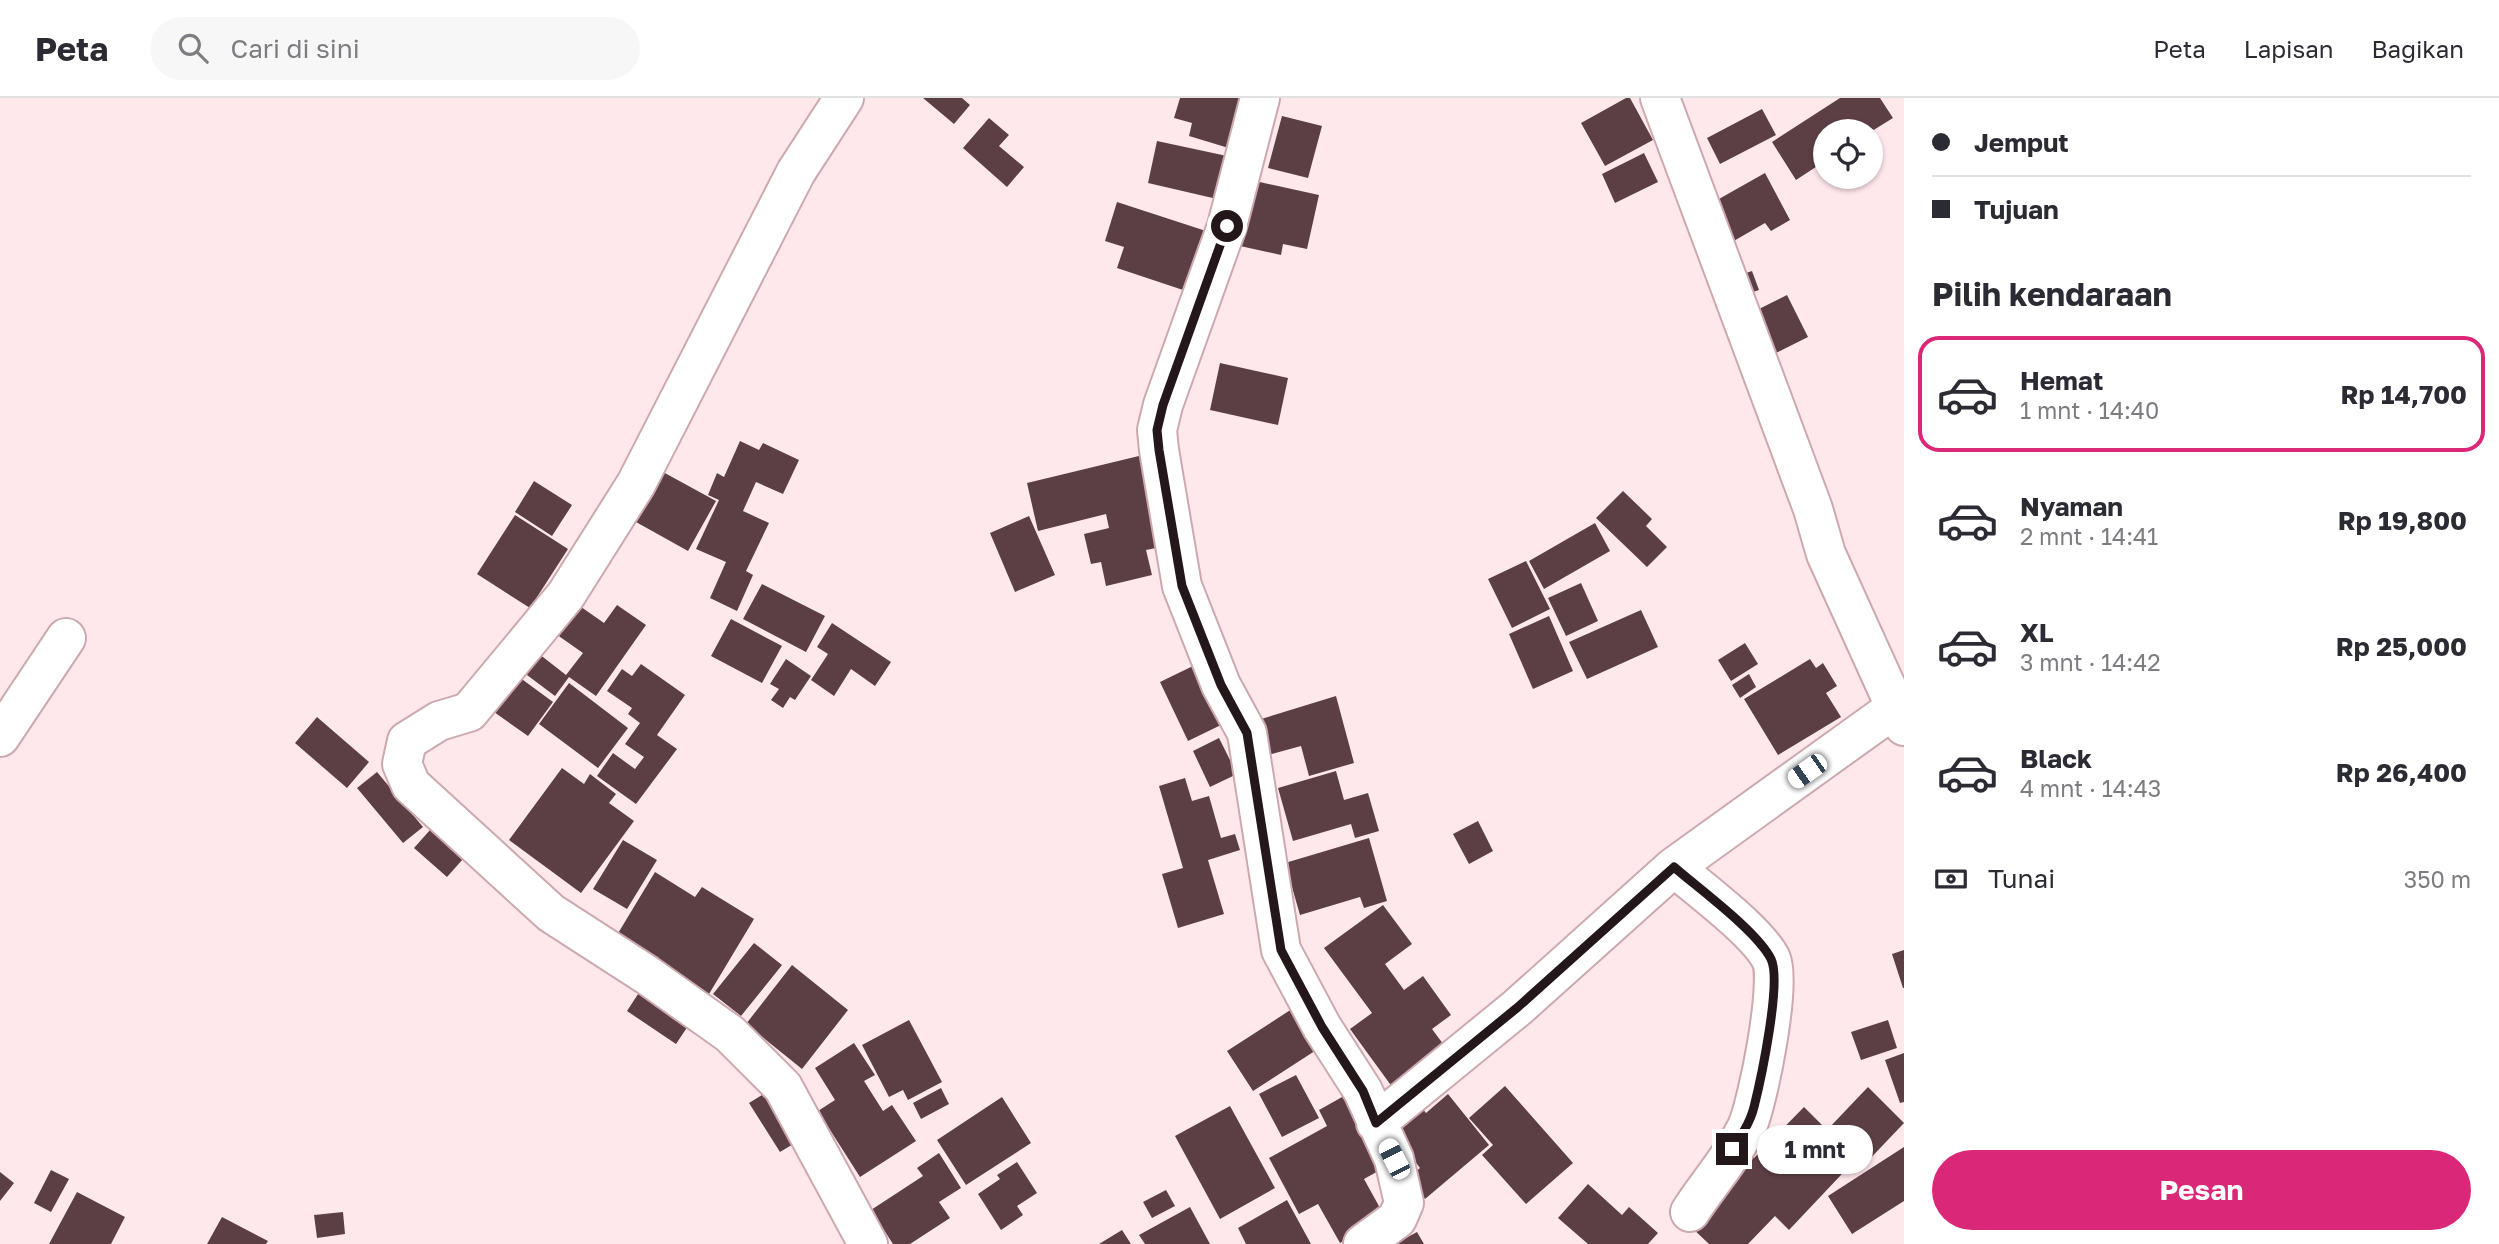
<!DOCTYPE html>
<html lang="id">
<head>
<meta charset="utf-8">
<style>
	body { margin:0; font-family:"Golos Text",sans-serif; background:#f7f7f7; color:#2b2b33; height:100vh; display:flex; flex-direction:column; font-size:26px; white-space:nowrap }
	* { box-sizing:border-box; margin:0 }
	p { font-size:23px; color:#7c7c81 }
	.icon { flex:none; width:38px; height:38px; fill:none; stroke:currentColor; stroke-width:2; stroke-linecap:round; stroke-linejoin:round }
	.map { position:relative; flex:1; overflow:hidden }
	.panel { display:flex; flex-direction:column; background:#fff; width:595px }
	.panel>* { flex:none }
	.hud { display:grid; align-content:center; height:154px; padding:0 28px; background:#fff }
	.fabs { position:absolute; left:1813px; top:21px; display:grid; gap:14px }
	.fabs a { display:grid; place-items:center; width:70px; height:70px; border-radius:50%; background:#fff; box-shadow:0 2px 5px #0004; font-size:35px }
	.end { position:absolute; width:32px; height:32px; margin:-16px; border:9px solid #24171a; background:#fff; box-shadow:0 0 0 4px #fff }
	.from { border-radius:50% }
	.bubble { position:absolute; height:49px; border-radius:24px; background:#fff; box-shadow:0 2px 5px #0004; font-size:23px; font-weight:700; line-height:49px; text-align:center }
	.car { position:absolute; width:21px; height:42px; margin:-21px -10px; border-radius:9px; box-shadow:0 0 5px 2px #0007; background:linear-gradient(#fff 24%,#345 0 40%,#fff 0 76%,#345 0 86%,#fff 0) }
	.hud b { display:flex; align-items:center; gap:24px; height:66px; font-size:26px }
	.hud b+b { border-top:2px solid #e1e1e2 }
	.hud i { width:18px; height:18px; background:#2b2b33 }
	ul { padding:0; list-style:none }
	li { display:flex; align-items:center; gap:21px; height:116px; margin:0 14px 10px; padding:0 14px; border:4px solid transparent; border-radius:21px }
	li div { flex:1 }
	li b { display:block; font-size:26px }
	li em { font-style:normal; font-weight:700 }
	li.selected { border-color:#db2777 }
	li>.icon { width:63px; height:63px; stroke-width:1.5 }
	h2 { padding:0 28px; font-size:32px; line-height:84px }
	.pay { display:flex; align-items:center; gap:18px; height:77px; padding:0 28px; font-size:26px }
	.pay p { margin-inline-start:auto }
	.button { display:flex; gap:14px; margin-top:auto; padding:14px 28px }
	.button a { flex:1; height:80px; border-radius:42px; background:#db2777; color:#fff; font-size:28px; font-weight:700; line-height:80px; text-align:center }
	header { display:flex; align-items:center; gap:42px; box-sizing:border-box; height:98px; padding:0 35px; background:#fff; border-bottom:2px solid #e1e1e2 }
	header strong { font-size:33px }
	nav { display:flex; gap:38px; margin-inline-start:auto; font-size:24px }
	.search { width:490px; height:63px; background:#f7f7f7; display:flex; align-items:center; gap:18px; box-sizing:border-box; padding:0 24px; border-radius:38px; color:#7c7c81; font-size:26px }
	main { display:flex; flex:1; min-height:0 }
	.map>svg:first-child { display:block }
</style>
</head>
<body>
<header>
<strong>Peta</strong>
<div class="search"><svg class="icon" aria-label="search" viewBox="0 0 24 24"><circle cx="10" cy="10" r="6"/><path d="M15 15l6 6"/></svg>Cari di sini</div>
<nav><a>Peta</a><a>Lapisan</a><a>Bagikan</a></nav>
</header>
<main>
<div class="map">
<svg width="1904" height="1146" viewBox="0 0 1904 1146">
	<rect width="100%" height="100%" fill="#ffe8ec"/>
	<path fill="#5c3f44" d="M923,0H962L970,7L954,26Z
		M1180,0H1247L1232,51L1189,38L1192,25L1174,20Z
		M1626,0H1630L1653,42L1605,68L1581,25Z
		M1840,0H1880L1893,20L1872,33H1825V63L1796,82L1772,44Z
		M1762,11L1776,37L1720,66L1707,40Z
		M1282,18L1322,28L1308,80L1268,70Z
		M989,20L1009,37L999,48L1024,69L1007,89L963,50Z
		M1157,43L1227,58L1217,101L1148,85Z
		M1644,55L1658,84L1615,105L1602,76Z
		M1765,75L1790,122L1771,133L1765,125L1732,144L1710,106Z
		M1255,83L1319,97L1307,151L1283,146L1281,157L1240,148Z
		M1117,104L1206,133L1186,193L1117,170L1124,149L1105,143Z
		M1752,173L1759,192L1747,196L1740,177Z
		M1787,197L1808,239L1776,255L1755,213Z
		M1220,265L1288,280L1278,327L1210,312Z
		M740,343L759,352L763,345L799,362L783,396L756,384L743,413L769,425L746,473L753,477L737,513L710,500L726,464L696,451L719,402L708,397L717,375L724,379Z
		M1143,357L1161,449L1146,452L1152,477L1106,488L1101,464L1091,466L1084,436L1109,430L1106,416L1038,433L1027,385Z
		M663,374L716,403L688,453L636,424Z
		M534,383L572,407L552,438L515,414Z
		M1623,393L1652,421L1646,428L1667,449L1647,469L1596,420Z
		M515,417L568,451L530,510L477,476Z
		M1029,418L1055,477L1015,494L990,435Z
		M1595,425L1610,453L1544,491L1529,463Z
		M1526,463L1550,511L1512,530L1488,481Z
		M1581,485L1598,523L1566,538L1548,500Z
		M762,486L825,518L806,554L743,521Z
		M574,504L604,525L617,507L646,527L596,598L569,579L555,598L519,571L534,552L566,577L583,555L553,534Z
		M1641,512L1658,549L1587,581L1569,544Z
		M1549,518L1573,573L1533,591L1509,536Z
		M731,521L782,548L762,585L711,558Z
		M832,525L891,564L875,588L851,571L834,598L811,582L828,556L817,549Z
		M1745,545L1758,566L1731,583L1718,562Z
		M786,561L811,578L795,602L790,599L783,610L771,602L779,591L770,586Z
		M1810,561L1816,570L1823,565L1837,588L1826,595L1841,619L1778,657L1744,601Z
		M641,566L685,597L657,637L677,651L636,706L597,678L613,655L635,671L644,659L625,646L640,625L628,616L632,610L607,593L622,571L632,578Z
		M1195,567L1223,626L1188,643L1160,584Z
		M1749,576L1756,589L1740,600L1732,587Z
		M519,579L553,604L528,638L494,614Z
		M569,585L628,630L598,670L539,626Z
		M1336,598L1354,665L1309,678L1301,648L1268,657L1258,622Z
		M317,619L369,664L347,690L295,645Z
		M1219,640L1237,676L1210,689L1193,653Z
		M562,670L584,686L590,676L616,696L609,705L634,723L581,795L509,742Z
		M1336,673L1344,702L1368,695L1379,733L1355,740L1351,726L1293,743L1278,690Z
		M377,674L423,729L403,745L357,690Z
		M1185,680L1192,703L1209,698L1221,740L1235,736L1240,752L1208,762L1224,816L1178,830L1162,776L1183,770L1159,688Z
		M1478,723L1493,753L1469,766L1453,736Z
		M430,732L463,761L447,779L414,750Z
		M1369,740L1387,803L1364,810L1360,799L1300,817L1285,765Z
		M623,742L657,762L627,811L593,791Z
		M655,774L695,799L702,789L754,821L709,896L617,837Z
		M1383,807L1412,846L1385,866L1404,892L1423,878L1451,917L1432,931L1452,958L1398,997L1350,931L1372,915L1324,850Z
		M754,845L782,867L741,918L713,896Z
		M1904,852V890H1903L1892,856Z
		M792,867L848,912L802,971L746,926Z
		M642,890L692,922L676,946L627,913Z
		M1295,909L1321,949L1253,993L1227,953Z
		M909,922L942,984L908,1002L903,992L889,999L862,947Z
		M1888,922L1897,950L1861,962L1851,934Z
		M854,945L875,977L864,983L883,1013L892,1007L916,1043L860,1079L818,1013L835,1002L815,970Z
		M1904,955V1004L1900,1005L1885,962Z
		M1296,977L1319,1020L1282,1039L1259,996Z
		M1505,988L1573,1065L1526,1106L1482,1057L1493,1047L1469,1020Z
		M1868,989L1904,1025L1864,1067L1857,1060L1789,1132L1775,1118L1748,1146H1709L1690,1128L1744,1050L1754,1060L1804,1009L1827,1032Z
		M941,990L949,1006L921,1021L913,1005Z
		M770,992L800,1042L780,1054L749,1005Z
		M1351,994L1391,1066L1364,1081L1385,1119L1340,1145L1318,1106L1299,1116L1269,1060L1327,1028L1319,1012Z
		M1448,996L1489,1047L1425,1101L1408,1080L1420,1070L1385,1025L1415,1001L1426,1015Z
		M1002,999L1031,1045L966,1087L937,1042Z
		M1230,1008L1275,1090L1220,1121L1175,1038Z
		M1904,1049V1103L1852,1136L1828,1098Z
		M939,1055L961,1090L939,1104L950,1120L910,1146H893L871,1112L923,1078L917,1070Z
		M1017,1064L1037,1095L1017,1108L1023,1117L1001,1132L978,1096L1000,1081L997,1077Z
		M51,1072L69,1081L51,1114L34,1105Z
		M0,1074L14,1085L0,1103Z
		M1588,1086L1622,1117L1629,1109L1658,1135L1648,1146H1588L1558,1120Z
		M1166,1092L1175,1108L1152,1120L1143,1104Z
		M77,1094L125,1119L111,1146H49Z
		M1287,1102L1311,1146H1246L1238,1130Z
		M1190,1109L1210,1146H1145L1139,1137Z
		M343,1114L345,1136L317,1140L314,1117Z
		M222,1119L268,1143L266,1146H207Z
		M1122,1132L1131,1146H1099Z
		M1417,1134L1424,1146H1395Z"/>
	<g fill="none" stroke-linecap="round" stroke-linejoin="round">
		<g stroke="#cca9ae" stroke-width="42">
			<path id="minor" d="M844,0L796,74L636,386L566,497L469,614L439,623L407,643L402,666L411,687L551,815L647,877L730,936L783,989L868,1146
				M1260,0L1227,128L1163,307L1157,332L1159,352L1182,488L1221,587L1247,635L1281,852L1322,929L1363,993L1394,1061L1404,1105L1397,1121L1363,1146
				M1660,0L1813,411L1826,456L1904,628
				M0,639L66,540
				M1674,769C1699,791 1757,833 1771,861C1782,884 1758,1004 1747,1029C1733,1058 1708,1086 1690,1114
				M1376,1025L1518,909L1674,769L1895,610"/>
		</g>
		<use href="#minor" stroke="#fff" stroke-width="38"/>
	</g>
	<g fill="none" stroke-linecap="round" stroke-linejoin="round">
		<path stroke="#24171a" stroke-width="9" d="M1227,128L1163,307L1157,332L1159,352L1182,488L1221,587L1247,635L1281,852L1322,929L1363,993L1376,1025L1518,909L1674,769C1698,790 1757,833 1771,861C1782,883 1761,981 1754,1009C1750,1025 1741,1038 1732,1051"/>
	</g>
</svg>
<div class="fabs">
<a><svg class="icon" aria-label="locate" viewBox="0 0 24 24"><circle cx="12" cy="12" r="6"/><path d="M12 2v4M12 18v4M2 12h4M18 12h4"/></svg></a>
</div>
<i class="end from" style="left:1227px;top:128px"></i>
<i class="end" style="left:1732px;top:1051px"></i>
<div class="bubble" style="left:1757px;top:1027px;width:116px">1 mnt</div>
<i class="car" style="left:1807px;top:673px;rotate:235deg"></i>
<i class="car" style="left:1394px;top:1061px;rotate:333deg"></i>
</div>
<section class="panel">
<div class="hud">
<b><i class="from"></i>Jemput</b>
<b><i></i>Tujuan</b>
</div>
<h2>Pilih kendaraan</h2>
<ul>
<li class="selected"><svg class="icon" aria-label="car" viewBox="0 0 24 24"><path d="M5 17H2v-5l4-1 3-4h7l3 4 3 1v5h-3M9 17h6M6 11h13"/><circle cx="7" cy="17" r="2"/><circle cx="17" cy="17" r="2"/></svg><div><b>Hemat</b><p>1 mnt · 14:40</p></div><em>Rp 14,700</em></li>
<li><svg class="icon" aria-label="car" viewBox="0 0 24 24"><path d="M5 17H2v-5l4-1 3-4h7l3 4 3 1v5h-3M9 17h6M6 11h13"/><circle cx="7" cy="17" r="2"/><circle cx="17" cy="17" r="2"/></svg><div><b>Nyaman</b><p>2 mnt · 14:41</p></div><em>Rp 19,800</em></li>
<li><svg class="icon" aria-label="car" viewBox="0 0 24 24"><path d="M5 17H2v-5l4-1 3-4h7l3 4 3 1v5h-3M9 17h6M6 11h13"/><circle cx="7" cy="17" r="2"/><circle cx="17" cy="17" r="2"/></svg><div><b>XL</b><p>3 mnt · 14:42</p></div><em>Rp 25,000</em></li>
<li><svg class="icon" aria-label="car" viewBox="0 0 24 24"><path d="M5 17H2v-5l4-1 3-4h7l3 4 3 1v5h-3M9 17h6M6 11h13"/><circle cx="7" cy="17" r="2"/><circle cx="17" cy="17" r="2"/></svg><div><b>Black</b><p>4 mnt · 14:43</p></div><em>Rp 26,400</em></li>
</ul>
<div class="pay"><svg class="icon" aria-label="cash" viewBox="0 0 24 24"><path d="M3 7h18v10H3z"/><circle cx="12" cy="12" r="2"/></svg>Tunai<p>350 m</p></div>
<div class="button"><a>Pesan</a></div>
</section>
</main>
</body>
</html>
